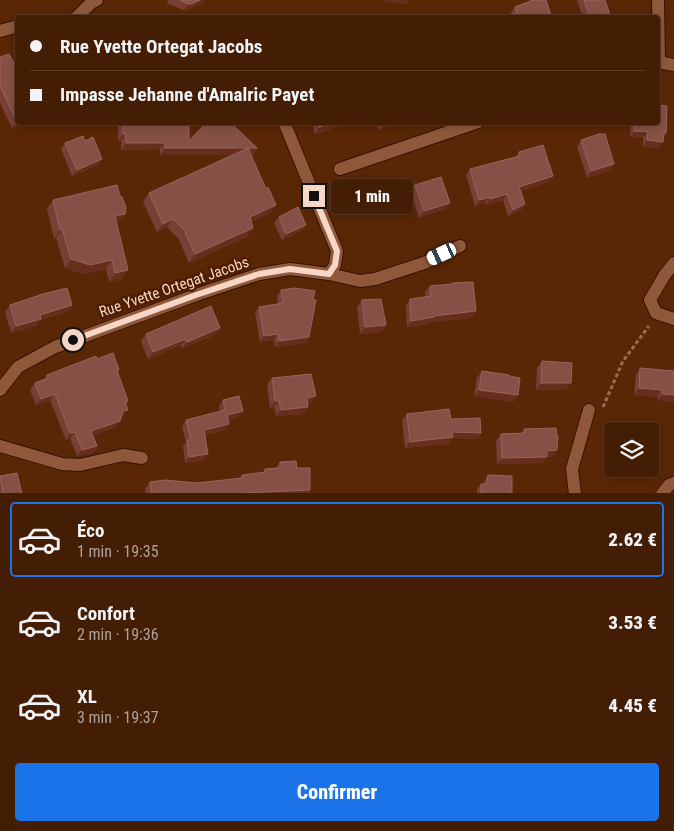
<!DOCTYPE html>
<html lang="fr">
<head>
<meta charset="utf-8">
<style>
	body { margin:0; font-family:"Roboto Condensed",sans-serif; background:#4d2a13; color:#f1f3f6; height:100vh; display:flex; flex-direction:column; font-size:19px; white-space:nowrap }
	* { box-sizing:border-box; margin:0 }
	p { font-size:16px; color:#afa29a }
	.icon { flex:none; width:28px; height:28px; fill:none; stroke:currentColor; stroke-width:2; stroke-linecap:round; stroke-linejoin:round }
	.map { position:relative; height:493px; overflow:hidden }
	.drawer { display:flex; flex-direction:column; background:#431d04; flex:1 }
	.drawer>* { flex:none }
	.hud { position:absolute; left:15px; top:15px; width:645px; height:110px; border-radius:5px; box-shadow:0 2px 8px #0003,0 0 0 1px #5b3b26; display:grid; align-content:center; height:110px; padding:0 15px; background:#431d04 }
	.controls { position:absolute; left:604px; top:422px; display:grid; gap:10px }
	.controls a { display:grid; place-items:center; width:55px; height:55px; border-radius:5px; background:#431d04; box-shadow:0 2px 8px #0003,0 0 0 1px #5b3b26; font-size:25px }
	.end { position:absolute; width:22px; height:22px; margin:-11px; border:6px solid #f6d6c6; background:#111; box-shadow:0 0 0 2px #111 }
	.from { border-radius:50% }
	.bubble { position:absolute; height:35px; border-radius:5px; background:#431d04; box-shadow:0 2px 8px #0003,0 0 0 1px #5b3b26; font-size:16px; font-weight:800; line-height:35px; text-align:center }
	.car { position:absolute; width:15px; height:30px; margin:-15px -8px; border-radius:6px; box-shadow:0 0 4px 1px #0007; background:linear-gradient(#fff 24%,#345 0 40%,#fff 0 76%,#345 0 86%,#fff 0) }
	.hud b { display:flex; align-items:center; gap:18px; height:48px; font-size:19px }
	.hud b+b { border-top:1px solid #5b3b26 }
	.hud i { width:12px; height:12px; background:#f1f3f6 }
	ul { padding:9px 0 0; list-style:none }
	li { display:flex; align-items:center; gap:15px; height:75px; margin:0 10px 8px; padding:0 5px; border:2px solid transparent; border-radius:5px }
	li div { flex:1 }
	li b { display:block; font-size:19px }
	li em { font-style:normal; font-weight:800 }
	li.selected { border-color:#1a73e8 }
	li>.icon { width:45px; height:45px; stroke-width:1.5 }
	.action { display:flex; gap:10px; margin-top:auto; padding:10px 15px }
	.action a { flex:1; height:58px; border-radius:5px; background:#1a73e8; color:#fff; font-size:20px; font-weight:800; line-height:58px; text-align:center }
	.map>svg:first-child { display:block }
</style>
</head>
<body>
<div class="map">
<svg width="674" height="494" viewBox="0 0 674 494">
	<rect width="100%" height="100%" fill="#592706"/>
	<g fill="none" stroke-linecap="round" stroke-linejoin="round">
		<g stroke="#371200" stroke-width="14">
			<path id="minor" d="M658,0L659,62
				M76,18L91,3L97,0
				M0,31L18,26
				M658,62L674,65
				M284,122L337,251L335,265L329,274
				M340,169L478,122
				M674,263L664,276L650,300L656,313L674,319
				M0,390L18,367L55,347L196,295L259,274L290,269L329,274L360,281L375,279L424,263L460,246
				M0,446L62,464L80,465L123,455L142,458
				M575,494L572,469L589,410
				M662,494L669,485L674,483"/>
		</g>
		<path stroke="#986d53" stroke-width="3" stroke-dasharray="4 2.5" stroke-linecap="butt" d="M603,407L623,361L649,326"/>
		<use href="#minor" stroke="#8f583a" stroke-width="12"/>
	</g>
	<path fill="#783f37" d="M168,0H205L202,3L186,10H183L167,3Z
		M577,0H605L611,18H583Z
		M515,7L552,18L511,15L510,14Z
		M0,57L18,122H24L12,128L0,103Z
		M120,122H189V141L207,122H236L233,125L257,148L253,155H251L266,189L276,205L270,213L251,222L247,237L189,263L178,238L167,227L157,232L143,202L149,193L232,155H160V149L121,150V141H118V126Z
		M312,122H341L337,127L315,134Z
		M376,122H395L379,130Z
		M631,122H658L666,133L664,136L659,148L643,147V138L630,137Z
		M581,140L610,170L587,178L577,147Z
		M85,141L102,159L98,165L72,176L61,149L65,143Z
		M519,152L548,182L521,191L525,204L521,210L508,216L503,200L486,205L485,203L475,206L466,175L470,169L515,157Z
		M353,185L382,209L352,213L349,192Z
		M415,185L450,203L445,209L419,218L411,192Z
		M53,200L118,223H117L122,279L109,282L106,269L84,274L65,268L56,238L54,239L47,209Z
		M279,217L301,231L282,240L274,223Z
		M452,283L476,311L471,318L430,322L429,324L407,327L406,306L410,299L426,297L425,292L430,286L451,285Z
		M281,290L305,343L275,347L274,340L260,342L255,313L259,307L278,304L277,296Z
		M362,300L386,325L381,332L360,334L357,307Z
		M10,305H72L67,312L40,320L36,326L11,333L5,312Z
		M146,334L215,335L182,348L181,345L148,359L141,341Z
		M97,359L119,370L117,372L128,401L126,404L123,416L121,417L115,427L93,435L97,446L93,453L77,456L70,438L66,440L50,400L36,405L30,390L35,383L43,381L47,375Z
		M542,361L566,390H536L537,368Z
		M640,368L674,371V402L658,400L657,397L634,395L636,375Z
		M482,371L509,376L518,395L513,402L474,396L477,378Z
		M272,378L311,403H308L304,414L276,416L274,407L270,408L267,385Z
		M223,400L239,417L228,420L225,430L205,435L204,460L185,463L183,446L186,442L182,426L186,420L220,411L219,406Z
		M407,414L451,419L481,433L477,439L452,438L448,444L405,448L402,420Z
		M524,429L553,457H547L542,463L497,464L496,441L501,434L522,433Z
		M280,462L297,468L310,490L308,494H146L145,489L150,482L197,483L240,478L242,475L263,473L265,469H275Z
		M488,475L512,493L514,494H477V489L481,484H484V481Z
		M0,476L22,494H0Z"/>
	<path fill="#662f1d" d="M200,0H205L202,3L186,10H183L188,4Z
		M386,0H410L407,4L384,2Z
		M18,121V122H24L12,128Z
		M336,122H341L337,127L315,134L319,127Z
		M385,122H395L379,130L384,123Z
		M634,131L648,132L643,138L630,137Z
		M123,134H126L121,141H118Z
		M647,140L663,142L659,148L643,147Z
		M126,143H165L160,149L121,150Z
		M165,148H257L253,155H160Z
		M102,159L98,165L72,176L77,170Z
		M614,164L610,170L587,178L591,171Z
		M553,176L548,182L515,193L519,187Z
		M507,194L503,200L486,205L490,199Z
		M490,197L485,203L475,206L479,200Z
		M387,202L382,209L352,213L356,207Z
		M450,203L445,209L419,218L424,211Z
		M525,204L521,210L508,216L513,210Z
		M276,205L270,213L244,225L250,217Z
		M125,214L118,223L109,225L115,216Z
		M173,219L167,227L157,232L163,224Z
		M306,225L301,231L282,240L286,234Z
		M253,228L247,237L189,263L195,254Z
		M62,229L56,238L54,239L60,230Z
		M71,259L112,260L106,269L84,274L65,268Z
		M128,270L122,279L109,282L115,273Z
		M72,305L67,312L40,320L36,326L11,333L16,326L40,315Z
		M476,311L471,318L430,322L429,324L407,327L411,321L434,316Z
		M386,325L381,332L360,334L365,327Z
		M220,328L215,335L182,348L187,342Z
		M278,334L274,340L260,342L264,336Z
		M309,337L305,343L275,347L279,341Z
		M186,339L181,345L148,359L153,352Z
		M541,383H571L566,390H536Z
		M639,388L662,390L657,397L634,395Z
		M479,390L518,395L513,402L474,396Z
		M55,394L50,400L36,405L41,399Z
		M662,394L674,395V402L658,400Z
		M316,396L311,403L303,405L307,398Z
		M275,401H279L274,407L270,408Z
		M308,407L304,414L276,416L281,410Z
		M128,410L123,416L119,418L123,411Z
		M243,411L239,417L223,421L227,415Z
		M120,421L115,427L87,438L91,431Z
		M229,424L225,430L200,436L204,430Z
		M75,432L70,438L66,440L70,433Z
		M452,432L481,433L477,439L452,438L448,444L405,448L410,442Z
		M97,446L93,453L77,456L82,450Z
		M557,450L553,457H547L542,463L497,464L502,458L547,451Z
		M208,454L204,460L185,463L189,457Z
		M310,490L308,494H243L244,493Z"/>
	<path fill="#855046" stroke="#97655a" d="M180,0H200L191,4H188Z
		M533,0H546L552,18H503L517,13L515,7Z
		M584,0H605L611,18H590Z
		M9,54L18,71L17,122L0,86V57Z
		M658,105L667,106L666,133H664L663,142L647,140L648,132L634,131L635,122H658Z
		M123,122H189V141L207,122H234L232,124L257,148H165V143H126V134H123Z
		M318,122H336L319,127Z
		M599,134H605L614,164L591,171L581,140Z
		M83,136L85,141L93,137L102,159L77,170L65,143Z
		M543,145L553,176L519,187L525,204L513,210L507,194L490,199V197L479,200L470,169L520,156L519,152Z
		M248,148L266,189L268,187L276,205L250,217L253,228L195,254L184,230L173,219L163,224L149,193Z
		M441,177L450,203L424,211L415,185Z
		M383,181L387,202L356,207L353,185Z
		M117,185L120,196L122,197L126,207L125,214L115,216L128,270L115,273L112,260L90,265L71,259L62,229L60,230L53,200Z
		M298,207L306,225L286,234L279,217Z
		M473,282L476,311L434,316V317L411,321L410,299L431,296L430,286L452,284V283Z
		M67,288L72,305L40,315L41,319L16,326L10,305L43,294Z
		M295,288L315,291L313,300H316L309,337L279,341L278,334L264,336L259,307L283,303L281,290Z
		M381,299L386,325L365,327L362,300Z
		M211,306L220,328L187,342L186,339L153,352L146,334Z
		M113,353L119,370H117L128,401L125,402L128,410L123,411L120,421L91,431L97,446L82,450L75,432L70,433L55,394L41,399L35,383L48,378L47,375L96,356L97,359Z
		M542,361L572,363L571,383H541Z
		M640,368L674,371V395L662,394V390L639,388Z
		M482,371L509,375V376L520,378L518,395L479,390Z
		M311,374L316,396L307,398L308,407L281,410L279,401H275L272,378Z
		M239,396L243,411L227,415L229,424L204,430L208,454L189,457L187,440H191L186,420L225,410L223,400Z
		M449,409L451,419L480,418L481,433L452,432L453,437L410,442L407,414Z
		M556,428L557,436H558L557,450L547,451V457L502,458L501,434L525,433L524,429Z
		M296,461L297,468H310V490L244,493V494H152L150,482L165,480L197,483L242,478V475L265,472V469L280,468V462Z
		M17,473L22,494H3L0,476Z
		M488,475L512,476V493L514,494H481V484H487Z"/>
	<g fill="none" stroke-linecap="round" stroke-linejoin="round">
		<path stroke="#f6d6c6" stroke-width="6" d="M73,340L196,295L259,274L290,269L329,274L335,265L337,251L314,196"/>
	</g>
	<g text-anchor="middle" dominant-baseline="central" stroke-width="5" stroke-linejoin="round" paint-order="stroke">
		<g font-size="15" fill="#f6d6c6" stroke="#4e1d00">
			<text transform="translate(174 287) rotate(-19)">Rue Yvette Ortegat Jacobs</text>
		</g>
	</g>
</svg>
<div class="controls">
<a><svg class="icon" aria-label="layers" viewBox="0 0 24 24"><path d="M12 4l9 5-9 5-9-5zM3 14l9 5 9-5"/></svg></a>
</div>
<i class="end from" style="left:73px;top:340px"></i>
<i class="end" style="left:314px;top:196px"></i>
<div class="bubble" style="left:331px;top:179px;width:82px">1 min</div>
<i class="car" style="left:442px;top:254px;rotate:245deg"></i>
<div class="hud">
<b><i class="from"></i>Rue Yvette Ortegat Jacobs</b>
<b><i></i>Impasse Jehanne d'Amalric Payet</b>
</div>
</div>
<section class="drawer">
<ul>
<li class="selected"><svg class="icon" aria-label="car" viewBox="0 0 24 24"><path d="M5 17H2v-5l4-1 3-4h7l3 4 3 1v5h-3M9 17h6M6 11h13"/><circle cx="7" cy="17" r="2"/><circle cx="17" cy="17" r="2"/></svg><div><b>Éco</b><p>1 min · 19:35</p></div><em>2.62 €</em></li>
<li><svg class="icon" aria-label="car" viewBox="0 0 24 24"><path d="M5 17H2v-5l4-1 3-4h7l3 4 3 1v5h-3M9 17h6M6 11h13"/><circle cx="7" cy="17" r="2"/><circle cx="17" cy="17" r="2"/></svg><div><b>Confort</b><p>2 min · 19:36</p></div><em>3.53 €</em></li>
<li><svg class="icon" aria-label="car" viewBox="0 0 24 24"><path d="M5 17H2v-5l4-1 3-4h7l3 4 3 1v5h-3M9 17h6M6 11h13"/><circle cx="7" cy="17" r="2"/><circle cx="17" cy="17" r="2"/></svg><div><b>XL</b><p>3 min · 19:37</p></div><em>4.45 €</em></li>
</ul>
<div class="action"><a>Confirmer</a></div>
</section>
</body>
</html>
